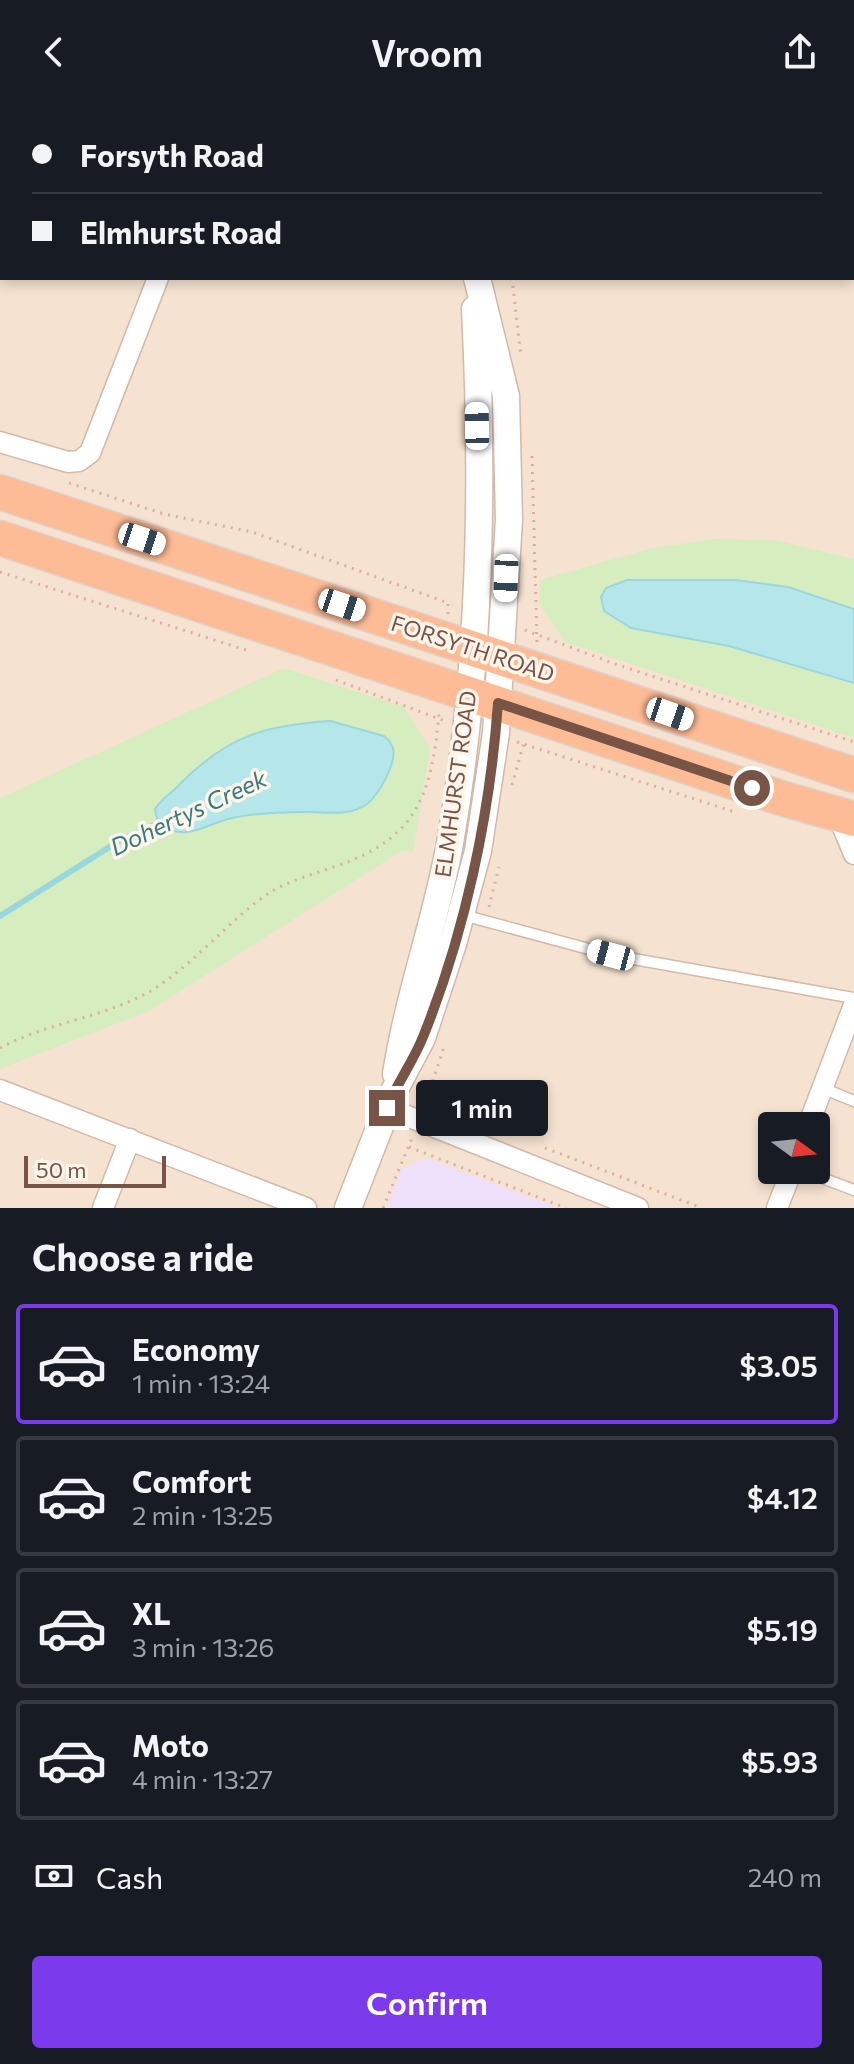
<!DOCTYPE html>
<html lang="en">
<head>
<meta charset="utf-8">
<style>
	body { margin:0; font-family:Commissioner,sans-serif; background:#20242c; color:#f1f3f6; height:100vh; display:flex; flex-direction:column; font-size:30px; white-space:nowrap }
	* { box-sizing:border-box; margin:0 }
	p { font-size:26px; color:#9ea1a6 }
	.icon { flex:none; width:44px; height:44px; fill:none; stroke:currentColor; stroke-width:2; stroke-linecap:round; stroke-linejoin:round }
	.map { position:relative; height:1104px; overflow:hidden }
	.drawer { display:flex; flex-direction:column; background:#171b24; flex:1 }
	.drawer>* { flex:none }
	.top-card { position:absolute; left:0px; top:0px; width:854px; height:176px; box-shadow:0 4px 12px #0003; display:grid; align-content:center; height:176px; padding:0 32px; background:#171b24 }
	.needle { width:52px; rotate:105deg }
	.buttons { position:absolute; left:758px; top:1008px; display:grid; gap:16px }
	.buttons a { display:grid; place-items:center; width:72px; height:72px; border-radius:8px; background:#171b24; box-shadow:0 4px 12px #0003; font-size:40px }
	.scale { position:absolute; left:24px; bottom:20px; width:142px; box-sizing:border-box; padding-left:8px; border:4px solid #785446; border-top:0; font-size:22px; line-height:28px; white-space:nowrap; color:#785446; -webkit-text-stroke:6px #fff5eb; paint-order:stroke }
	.end { position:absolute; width:36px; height:36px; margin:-18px; border:10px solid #785446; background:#fff; box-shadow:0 0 0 4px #fff }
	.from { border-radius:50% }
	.bubble { position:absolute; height:56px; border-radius:8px; background:#171b24; box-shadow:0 4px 12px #0003; font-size:26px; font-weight:600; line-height:56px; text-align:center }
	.car { position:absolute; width:24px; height:48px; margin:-24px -12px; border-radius:10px; box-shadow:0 0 6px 2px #0007; background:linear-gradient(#fff 24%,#345 0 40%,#fff 0 76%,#345 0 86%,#fff 0) }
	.top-card b { display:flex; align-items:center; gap:28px; height:76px; font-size:30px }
	.top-card b+b { border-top:2px solid #363941 }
	.top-card i { width:20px; height:20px; background:#f1f3f6 }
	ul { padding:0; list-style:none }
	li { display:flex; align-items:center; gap:24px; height:120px; margin:0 16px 12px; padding:0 16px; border:4px solid #363941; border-radius:8px }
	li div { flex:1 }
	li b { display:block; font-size:30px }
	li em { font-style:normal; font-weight:600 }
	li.current { border-color:#7c3aed }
	li>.icon { width:72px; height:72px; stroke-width:1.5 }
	h2 { padding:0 32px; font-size:36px; line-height:96px }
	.pay { display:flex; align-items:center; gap:20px; height:88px; padding:0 32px; font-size:30px }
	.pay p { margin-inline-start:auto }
	.action { display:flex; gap:16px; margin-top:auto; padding:16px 32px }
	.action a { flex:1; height:92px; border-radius:8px; background:#7c3aed; color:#fff; font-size:32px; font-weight:600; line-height:92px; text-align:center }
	header { display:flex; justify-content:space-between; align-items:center; height:104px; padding:0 32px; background:#171b24; font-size:36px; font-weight:600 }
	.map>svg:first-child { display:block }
</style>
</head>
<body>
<header><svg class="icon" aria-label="back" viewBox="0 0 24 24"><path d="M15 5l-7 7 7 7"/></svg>Vroom<svg class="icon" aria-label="share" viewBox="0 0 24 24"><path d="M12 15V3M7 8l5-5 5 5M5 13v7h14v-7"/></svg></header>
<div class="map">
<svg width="854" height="1104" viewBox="0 0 854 1104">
	<rect width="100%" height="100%" fill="#fef1e2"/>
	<path fill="#f6e2d0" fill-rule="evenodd" d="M0,0H854V1104H0ZM2,2H852V174H2ZM772,1022H816V1066H772Z"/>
	<path fill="#eedffa" d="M493,0H854V63L852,2Z
		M427,1054L558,1104H386L401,1065Z"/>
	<path fill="#d6edc0" d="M713,435L775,436L854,455V634L565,538L540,501V476L649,445Z
		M284,564L404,603L430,644L413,748L403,746L149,907L0,965V694Z"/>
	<path fill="#b5e6e9" stroke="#9ad7dc" stroke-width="2" d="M627,476H735L788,483L854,505V579L729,542L631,524L604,507L601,493L606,484Z
		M330,617L384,632C396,641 395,652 390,665C386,676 376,693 367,700C348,713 327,708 307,708C283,708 255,709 232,714C204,720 186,740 158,719L155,705C162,694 172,689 181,679C228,632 265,621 330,617Z"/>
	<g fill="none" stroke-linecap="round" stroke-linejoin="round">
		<path stroke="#9ad7dc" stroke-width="6" d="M0,812L119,737L165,716"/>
		<g stroke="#d2b9aa" stroke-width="13">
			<path id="service" d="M463,811L611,851L854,894
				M822,984L854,997
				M801,1066L854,1086"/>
		</g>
		<g stroke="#d2b9aa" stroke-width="23">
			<path id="minor" d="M215,0L220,2
				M0,9L2,4
				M0,338L68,358L79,357L90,349L158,174
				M830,711L842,721L854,750
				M0,986L306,1104
				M387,1004L638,1104
				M808,1022L854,901
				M103,1104L130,1035
				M777,1104L792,1066"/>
		</g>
		<g stroke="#d2b9aa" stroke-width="29">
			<path id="tertiary" d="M456,0L457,2
				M396,970C408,892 436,817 450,739C481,564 484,382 475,205
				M348,1104L393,989L422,934L453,840L478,747L496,629L509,415L506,292L477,174"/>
		</g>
		<g stroke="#dcd3cf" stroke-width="37">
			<path id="trunk" d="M0,388L854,671
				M0,434L781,694L854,715"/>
		</g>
		<path stroke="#dbae9a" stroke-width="3" stroke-dasharray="2 6" stroke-linecap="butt" d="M492,0V2
			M512,174L521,253
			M532,352L537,540
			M69,379L164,410L252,428L448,499
			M0,468L246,546
			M448,510V499L453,501
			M525,526L615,560L854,638
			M336,576L445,617
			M517,638L738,709
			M512,681L525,635
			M489,803L499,763
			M0,944C46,919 101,914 147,889C193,863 226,818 269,789C291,775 313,771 336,762C418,735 432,688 439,610
			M425,1000L444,943
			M409,1043L566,1104
			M545,1044L702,1104
			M383,1104L412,1034"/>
		<use href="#service" stroke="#fff" stroke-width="10"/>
		<use href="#minor" stroke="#fff" stroke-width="20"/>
		<use href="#tertiary" stroke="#fff" stroke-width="26"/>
		<use href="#trunk" stroke="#febc96" stroke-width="34"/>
	</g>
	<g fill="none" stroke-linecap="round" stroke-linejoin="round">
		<path stroke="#785446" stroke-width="10" d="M387,1004C397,979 413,958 423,933C465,829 490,711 498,599L752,684"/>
	</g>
	<g text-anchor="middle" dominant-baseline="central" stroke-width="7" stroke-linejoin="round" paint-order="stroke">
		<g font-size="22" fill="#785446" stroke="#fff5eb">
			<text transform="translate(473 544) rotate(18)">FORSYTH ROAD</text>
			<text transform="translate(455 680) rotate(-82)">ELMHURST ROAD</text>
		</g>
		<g font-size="24" font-style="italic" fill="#39797f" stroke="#fff5eb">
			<text transform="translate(188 708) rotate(-25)">Dohertys Creek</text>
		</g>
	</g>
</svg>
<div class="buttons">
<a><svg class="needle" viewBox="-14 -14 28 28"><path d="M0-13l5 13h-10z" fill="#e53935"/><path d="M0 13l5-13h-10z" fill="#9ea1a6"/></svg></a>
</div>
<div class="scale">50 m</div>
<i class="end from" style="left:752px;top:684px"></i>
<i class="end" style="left:387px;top:1004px"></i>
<div class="bubble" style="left:416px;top:976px;width:132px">1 min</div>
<i class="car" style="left:477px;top:322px;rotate:359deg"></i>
<i class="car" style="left:142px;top:435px;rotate:108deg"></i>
<i class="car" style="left:506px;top:474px;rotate:182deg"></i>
<i class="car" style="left:342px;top:501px;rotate:108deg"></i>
<i class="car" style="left:670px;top:610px;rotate:109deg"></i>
<i class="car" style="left:611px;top:851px;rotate:285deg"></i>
<div class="top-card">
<b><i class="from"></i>Forsyth Road</b>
<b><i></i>Elmhurst Road</b>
</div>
</div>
<section class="drawer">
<h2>Choose a ride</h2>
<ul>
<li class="current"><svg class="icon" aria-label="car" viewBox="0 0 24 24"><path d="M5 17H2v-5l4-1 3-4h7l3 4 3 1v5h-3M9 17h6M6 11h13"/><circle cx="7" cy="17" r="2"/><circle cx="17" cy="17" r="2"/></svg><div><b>Economy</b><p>1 min · 13:24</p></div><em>$3.05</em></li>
<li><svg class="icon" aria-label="car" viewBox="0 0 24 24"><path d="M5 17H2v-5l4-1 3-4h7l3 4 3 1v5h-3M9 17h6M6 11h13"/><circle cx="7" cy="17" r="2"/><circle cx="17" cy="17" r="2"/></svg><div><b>Comfort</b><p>2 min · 13:25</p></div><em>$4.12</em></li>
<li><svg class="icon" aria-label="car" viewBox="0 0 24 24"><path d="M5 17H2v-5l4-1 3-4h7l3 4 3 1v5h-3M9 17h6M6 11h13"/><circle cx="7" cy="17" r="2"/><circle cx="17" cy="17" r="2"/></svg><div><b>XL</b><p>3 min · 13:26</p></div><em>$5.19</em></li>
<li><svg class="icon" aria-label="car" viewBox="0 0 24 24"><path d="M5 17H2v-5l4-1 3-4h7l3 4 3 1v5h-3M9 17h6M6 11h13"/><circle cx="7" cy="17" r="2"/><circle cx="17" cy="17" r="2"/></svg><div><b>Moto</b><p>4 min · 13:27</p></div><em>$5.93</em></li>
</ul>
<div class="pay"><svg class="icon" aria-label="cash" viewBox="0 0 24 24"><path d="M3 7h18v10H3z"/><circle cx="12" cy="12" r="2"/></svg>Cash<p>240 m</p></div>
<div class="action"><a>Confirm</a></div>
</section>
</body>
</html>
